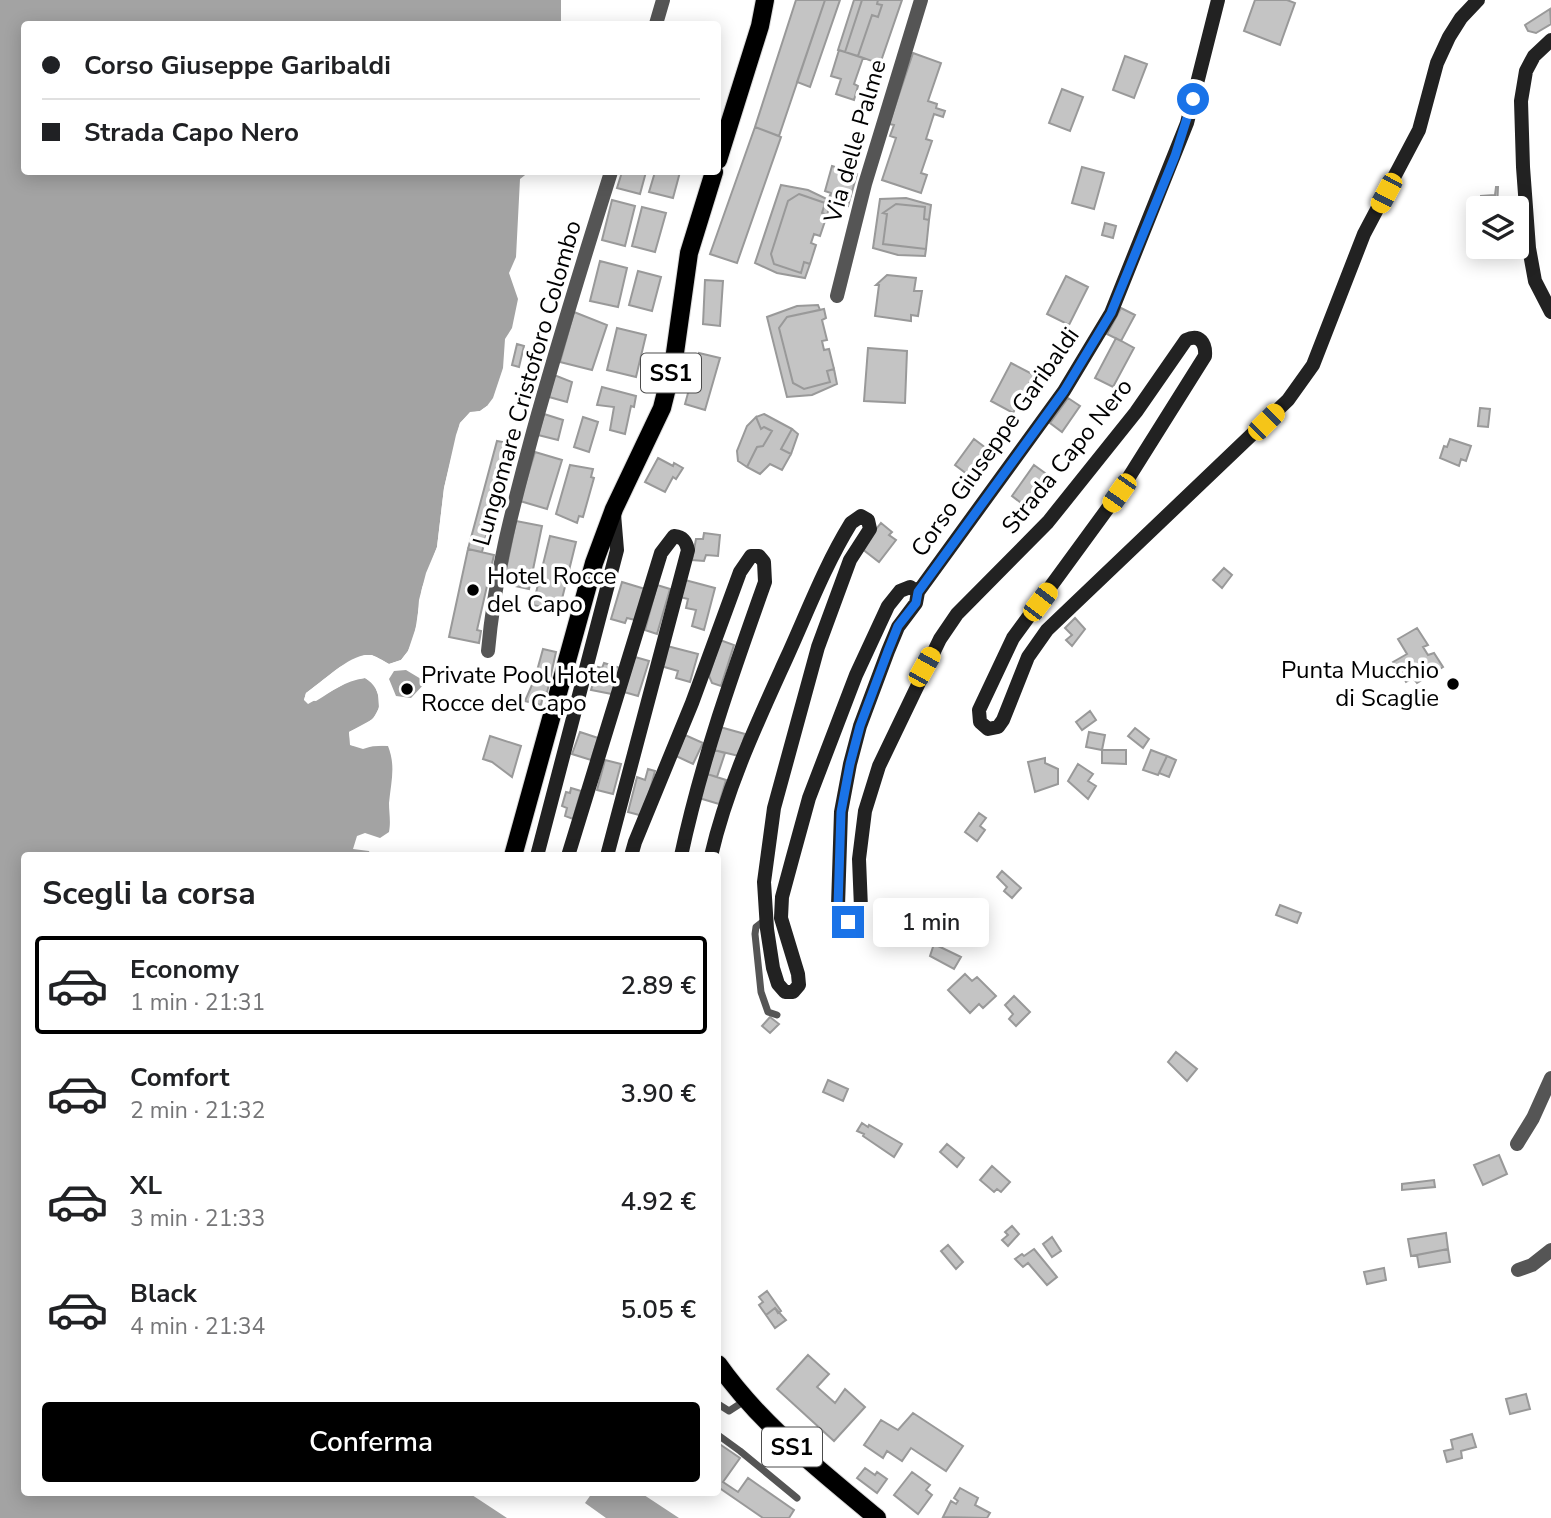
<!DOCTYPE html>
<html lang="it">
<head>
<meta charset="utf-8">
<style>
	body { margin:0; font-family:"Nunito Sans",sans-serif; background:#f6f6f6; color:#202124; height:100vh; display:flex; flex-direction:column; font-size:26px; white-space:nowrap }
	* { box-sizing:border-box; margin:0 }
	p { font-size:23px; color:#757577 }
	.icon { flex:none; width:38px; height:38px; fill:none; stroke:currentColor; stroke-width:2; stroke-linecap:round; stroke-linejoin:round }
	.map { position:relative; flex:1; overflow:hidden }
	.drawer { position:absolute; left:21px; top:852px; width:700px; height:644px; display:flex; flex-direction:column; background:#fff; border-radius:7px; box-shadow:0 4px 18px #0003 }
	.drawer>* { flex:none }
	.hud { position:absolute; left:21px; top:21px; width:700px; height:154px; border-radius:7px; box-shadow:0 4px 18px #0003; display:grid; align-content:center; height:154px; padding:0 21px; background:#fff }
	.controls { position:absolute; left:1466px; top:196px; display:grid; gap:14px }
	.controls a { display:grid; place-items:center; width:63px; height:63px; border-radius:7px; background:#fff; box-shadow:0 4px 18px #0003; font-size:35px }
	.end { position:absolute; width:32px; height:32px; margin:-16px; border:9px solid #1a73e8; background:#fff; box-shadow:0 0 0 4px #fff }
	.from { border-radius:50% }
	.bubble { position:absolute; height:49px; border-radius:7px; background:#fff; box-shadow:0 4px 18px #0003; font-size:23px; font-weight:600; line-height:49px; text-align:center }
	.car { position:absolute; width:21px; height:42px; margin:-21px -10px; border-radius:9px; box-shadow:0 0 5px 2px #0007; background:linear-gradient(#f5c518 24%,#345 0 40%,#f5c518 0 76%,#345 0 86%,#f5c518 0) }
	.hud b { display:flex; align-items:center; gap:24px; height:66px; font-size:26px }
	.hud b+b { border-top:2px solid #e0e0e0 }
	.hud i { width:18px; height:18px; background:#202124 }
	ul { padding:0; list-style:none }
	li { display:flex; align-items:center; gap:21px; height:98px; margin:0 14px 10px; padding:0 7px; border:4px solid transparent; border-radius:7px }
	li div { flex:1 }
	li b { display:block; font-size:26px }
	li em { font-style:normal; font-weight:600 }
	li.current { border-color:#000 }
	li>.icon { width:63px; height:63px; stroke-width:1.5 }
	h2 { padding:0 21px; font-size:32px; line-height:84px }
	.primary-button { display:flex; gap:14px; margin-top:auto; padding:14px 21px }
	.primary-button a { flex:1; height:80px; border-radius:7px; background:#000; color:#fff; font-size:28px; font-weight:600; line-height:80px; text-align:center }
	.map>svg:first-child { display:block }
</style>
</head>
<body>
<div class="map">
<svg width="1551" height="1518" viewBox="0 0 1551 1518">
	<rect width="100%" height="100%" fill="#fff"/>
	<path fill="#a3a3a3" d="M0,0H561V24H24V172H529L520,179L516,257L509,273L518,299L512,328L505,339L503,368L493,398L487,406L480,411L470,413L460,423L444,488L437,547L422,588L414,638L408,651L401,660L389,664C383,661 376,655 368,655C350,654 321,683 306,693L304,700L316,701C333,691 344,681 365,678C378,686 385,703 374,717C368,724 357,728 349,732L351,745C364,749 375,745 388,746C396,766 391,782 389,803C389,813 391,821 389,832L380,838L365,833L357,836L353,849L369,851L371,856H24V1493H469L507,1518H0Z
		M406,670L426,682L411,698L396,696L389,679L394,671Z
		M592,1493H641L679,1518H606L585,1503Z"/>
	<path fill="#fff" d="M487,406L489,409L482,414L472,416L463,425L459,436L447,488L440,548L429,574L423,601L420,625L411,653L403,663L389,668L366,658L330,678L309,695V700L351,676L365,674L377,681L382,694V709L375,721L353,734L354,742L363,745L376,742L390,743L388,746L376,745L363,749L350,745L349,732L373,719L379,708L378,695L374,683L365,678L351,680L308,704L304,700L306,693L340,667L365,655H372L389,664L401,660L408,651L417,624L419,600L426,573L437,547L444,488L456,435L460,423L470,412L480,411Z"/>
	<path fill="#c4c4c4" stroke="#999" stroke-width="2" d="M796,0H825L779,136L755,127Z
		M825,0H840L810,87L797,82Z
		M854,0H862L845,52L838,50Z
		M862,0H878L877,4L882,5L878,17L872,15L858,56L845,52Z
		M878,0H902L880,64L858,56L872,15L878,17L882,5L877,4Z
		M1255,0H1287L1295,3L1280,45L1244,31Z
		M1550,9L1551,24L1536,33L1528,31L1525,25Z
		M839,50L863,58L854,84L858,86L854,100L836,94L841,79L831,76Z
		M913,53L941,63L928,101L937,104L936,108L945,111L943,117L934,114L926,139L932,141L921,173L927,175L921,193L882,180L896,138L890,136L894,125L889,124Z
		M1125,56L1147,64L1134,98L1113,90Z
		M1062,89L1083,97L1070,131L1049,123Z
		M755,127L781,137L737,263L710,254Z
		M832,166L857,174L848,206L828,200L831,193L825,191Z
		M1082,167L1104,173L1094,209L1072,203Z
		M622,172H646L640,194L617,188Z
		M655,172H680L673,198L649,192Z
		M781,185L808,190L831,201L827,215L822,213L825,203L799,194L788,201L771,254L774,264L801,273L804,262L810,264L805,278L777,273L755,263Z
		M1496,187H1498L1497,208H1481V196L1495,195Z
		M799,194L825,203L822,213L827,215L820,236L814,234L811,243L816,245L810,264L804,262L801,273L774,264L771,254L788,201Z
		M906,198L931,205L929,220L924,219L925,207L896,204L883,213L887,214L883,244L926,249L925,256L898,255L873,248L880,199Z
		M612,200L635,206L625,246L602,240Z
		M896,204L925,207L924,219L929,220L926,249L883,244L887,214L883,213Z
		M642,207L666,213L655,252L632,246Z
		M1105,223L1116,226L1113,238L1102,235Z
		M600,261L627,268L618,307L590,301Z
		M638,271L661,277L652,311L629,305Z
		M887,275L916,278L914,291H922L918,316L911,315V321L875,316L879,285H876Z
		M1066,276L1088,287L1069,325L1047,314Z
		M705,280L723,281L720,326L703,324Z
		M818,305L820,310L787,317L779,328L793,383L804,389L830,382L827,371L834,369L837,384L812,395L787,397L767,317L797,306Z
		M1121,308L1135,315L1121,341L1107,334Z
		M824,309L826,318L822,320L827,340L822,341L824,350L829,349L834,369L827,371L830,382L804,389L793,383L779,328L787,317Z
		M574,312L607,325L592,370L560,362Z
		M617,328L646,335L636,377L607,370Z
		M1116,338L1134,348L1113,387L1095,378Z
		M517,344L524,346L519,367L512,365Z
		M868,348L907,351L905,403L864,401Z
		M699,353L720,358L705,410L685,404Z
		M1011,363L1034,375L1013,413L991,401Z
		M554,375L572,382L567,402L549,397Z
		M602,387L636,396L634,407L631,406L625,434L610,430L614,407L597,405Z
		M1068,398L1080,406L1062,432L1050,423Z
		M1480,408L1490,409L1488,427L1478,426Z
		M544,414L563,420L558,440L538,435Z
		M764,414L792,429L781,449L791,454L782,470L770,464L760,474L747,467L757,447L763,446L772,431L764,427L761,429L756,417Z
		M583,417L598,422L589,452L574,447Z
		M756,417L761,429L764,427L772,431L763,446L757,447L747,467L738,461L737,451L747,426Z
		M792,429L798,434L791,454L781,449Z
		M974,439L991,452L971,477L955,465Z
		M1450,439L1471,446L1466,461L1461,459L1459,466L1440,458L1444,446L1447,447Z
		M497,441L509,443L482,552L468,549Z
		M535,452L562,460L547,509L520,501Z
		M658,458L673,466L674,463L683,468L676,479L673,477L665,492L645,482Z
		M570,465L593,469L591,477L594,478L583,517L579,516L577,523L556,514Z
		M1034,465L1049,476L1025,506L1012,496Z
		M516,521L542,526L529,589L506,584L507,580H504Z
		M881,523L892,532L889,535L896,540L879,562L861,548Z
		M704,533L720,535L718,556L706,555L704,561L692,560L696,539H703Z
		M550,536L576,542L559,611L533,605Z
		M468,549L494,555L477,630L481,631L479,643L449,637Z
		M1224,568L1232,575L1222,588L1213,580Z
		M685,580L715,588L704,630L692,626L696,610L686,608L688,599L680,597Z
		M622,582L645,589L635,620L627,618L625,623L611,619Z
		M657,585L670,589L657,634L645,630Z
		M1075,618L1085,629L1072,646L1066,640L1072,635L1065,628Z
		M1417,628L1428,645L1423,647L1428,655L1434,653L1443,667L1417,683L1413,678L1406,682L1393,662L1407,654L1398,639Z
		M720,640L734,645L721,686L712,683L709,676Z
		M667,646L698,654L690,682L676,678L678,671L661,666Z
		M543,649L556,652L547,693L544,692L541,705L525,701L535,678Z
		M635,657L649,661L638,696L624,692Z
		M604,663L620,668L612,694L591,690L598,667L602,668Z
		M1090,711L1096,720L1082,730L1076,722Z
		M720,727L745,734L739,756L714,750Z
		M1135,728L1149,739L1143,748L1128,736Z
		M580,732L598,738L591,760L572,754Z
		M1089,732L1105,735L1102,750L1086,747Z
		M685,735L703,743L693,764L676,756Z
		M490,736L521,746L512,777L492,762L483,759Z
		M714,750L725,753L717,777L707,774Z
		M1102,750H1126V764L1102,763Z
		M1151,750L1167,756L1158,775L1143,770Z
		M1167,756L1176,760L1169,777L1159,773Z
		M1045,758V763L1058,769V784L1035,792L1028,762Z
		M605,760L621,764L613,794L597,790Z
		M1078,764L1093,774L1088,781L1096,786L1088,799L1068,781Z
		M648,769L655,771L643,816L628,812L637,777L645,780Z
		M707,774L726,780L719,804L699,798Z
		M571,788L581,791L573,819L565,816L567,808L562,806L566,792L570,793Z
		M979,813L986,818L980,826L985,830L977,841L965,832Z
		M1002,871L1021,888L1012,898L1004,891L1007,887L997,877Z
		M1280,905L1301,913L1297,923L1276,915Z
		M934,944L961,957L954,969L930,956Z
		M965,974L972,981L977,977L996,996L983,1008L979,1004L970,1013L948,990Z
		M1014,996L1030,1012L1016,1026L1009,1019L1013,1014L1005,1005Z
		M770,1017L779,1024L770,1033L762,1026Z
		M1176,1052L1197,1069L1187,1081L1168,1062Z
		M828,1080L848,1089L843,1101L823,1092Z
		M862,1123L868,1127L869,1125L902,1144L894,1157L863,1136L864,1134L857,1131Z
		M947,1144L964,1158L957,1167L940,1152Z
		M1499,1155L1507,1174L1483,1185L1474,1165Z
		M992,1166L1010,1182L1001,1192L997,1189L994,1192L980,1180Z
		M1434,1180L1435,1187L1402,1190V1184Z
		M1012,1226L1019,1234L1008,1246L1002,1240L1008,1235L1005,1232Z
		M1446,1233L1448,1249L1411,1256L1408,1239Z
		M1052,1237L1061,1251L1052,1257L1043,1244Z
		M948,1245L963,1262L956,1269L941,1251Z
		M1034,1249L1057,1277L1047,1285L1028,1263L1023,1267L1015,1259L1022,1254L1024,1256Z
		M1448,1249L1450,1262L1419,1267L1417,1255Z
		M1384,1268L1386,1280L1367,1284L1364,1272Z
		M767,1291L781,1311L778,1313L775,1308L766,1315L759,1305L763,1302L759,1297Z
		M775,1308L786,1320L775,1328L766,1315Z
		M808,1355L829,1374L817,1387L835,1403L845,1389L865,1407L834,1441L777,1389Z
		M1526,1394L1530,1409L1510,1414L1506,1399Z
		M913,1413L963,1446L946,1471L911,1448L902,1461L887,1451L883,1458L864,1445L881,1420L898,1430Z
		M1472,1434L1476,1447L1461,1451L1462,1458L1447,1462L1444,1451L1453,1449L1451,1440Z
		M718,1443L740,1458L723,1482L738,1492L748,1478L794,1510L789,1518H763L718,1487Z
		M865,1468L875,1475L877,1472L887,1479L877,1493L857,1478Z
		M912,1472L930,1485L926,1490L932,1495L918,1514L894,1495Z
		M960,1488L978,1498L975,1505L990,1513L987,1518L943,1517L951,1501L956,1504L958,1501L954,1498Z"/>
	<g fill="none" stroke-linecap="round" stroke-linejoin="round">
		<g stroke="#dbdbdb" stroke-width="20">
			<path id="primary" d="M718,160L760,26L765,0
				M513,856L594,563L614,509L662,408L674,360L689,253L714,172
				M718,1364C761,1425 820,1470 877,1518"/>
		</g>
		<path stroke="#555" stroke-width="7" d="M765,920L756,927L755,934L761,992L768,1012L777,1015
			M718,1404L729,1411L746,1400
			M718,1435L740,1451L797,1498"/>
		<path stroke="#555" stroke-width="14" d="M656,24L663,0
			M837,296L865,184L921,0
			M488,651C495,572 513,507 533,432C557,345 584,258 611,172
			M1517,1144L1533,1118L1551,1078
			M1518,1270L1532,1265L1551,1250"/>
		<path stroke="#222" stroke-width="14" d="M1218,0L1187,123L1111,313L1064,391L918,592L916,603L898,627L888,651L860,726L850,764L841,812L838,906L840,918L848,922L856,919L861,908L859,859L865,811L879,766L940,639L957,614L1048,522L1136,412L1186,340C1200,333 1206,344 1205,356L1119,493L1013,638L979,710L980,722L988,729L998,727L1003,720L1028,657L1047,630L1288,400L1313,365L1364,234L1419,130L1437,63L1449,37L1461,18L1478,0
			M1551,40L1534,56L1526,71L1521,101L1523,167L1529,248L1535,281L1551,312
			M537,856L617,550L614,514
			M568,856L661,553L674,536C683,537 686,541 688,550L607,856
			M631,856L635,842L692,703L740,572L751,556H759L764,562L765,582C733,672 701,762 681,856
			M711,856C727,787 757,723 786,659C807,613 824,567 851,523L861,516L868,520L870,529L850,560L818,647L774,808L764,882L767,929L773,968L778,984L785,992H793L799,985L798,974L781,918L782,897L792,860L809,798L856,675L888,606L900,591L910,587L918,592"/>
		<use href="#primary" stroke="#000" stroke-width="18"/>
	</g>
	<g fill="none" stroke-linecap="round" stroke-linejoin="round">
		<path stroke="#1a73e8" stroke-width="9" d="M848,922L840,918L838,906L841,812L850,764L860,726L888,651L898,626L916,603L918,592L1064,391L1111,313L1175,156L1193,99"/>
	</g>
	<g fill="#000" stroke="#fff" stroke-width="2.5">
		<circle cx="473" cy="590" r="7"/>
		<circle cx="1453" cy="684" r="7"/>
		<circle cx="407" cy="689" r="7"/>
	</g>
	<g text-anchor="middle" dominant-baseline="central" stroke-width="7" stroke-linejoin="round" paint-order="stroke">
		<g fill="#fff" stroke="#4c4c4c" stroke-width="2">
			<rect x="641" y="353.5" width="60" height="39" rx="5"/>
			<rect x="762" y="1427.5" width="60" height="39" rx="5"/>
		</g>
		<g font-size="23" font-weight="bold" fill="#000">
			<text x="671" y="373">SS1</text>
			<text x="792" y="1447">SS1</text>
		</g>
		<g font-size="24" fill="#000" stroke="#fff">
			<text transform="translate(855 141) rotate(-74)">Via delle Palme</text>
			<text transform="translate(527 383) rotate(-74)">Lungomare Cristoforo Colombo</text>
			<text transform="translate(995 442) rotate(-55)">Corso Giuseppe Garibaldi</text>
			<text transform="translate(1067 456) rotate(-51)">Strada Capo Nero</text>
		</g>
		<g font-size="24" fill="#000" stroke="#fff" text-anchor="start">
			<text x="487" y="576">Hotel Rocce<tspan x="487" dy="28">del Capo</tspan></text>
			<text x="1439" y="670" text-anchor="end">Punta Mucchio<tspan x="1439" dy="28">di Scaglie</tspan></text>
			<text x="421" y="675">Private Pool Hotel<tspan x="421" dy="28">Rocce del Capo</tspan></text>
		</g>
	</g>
</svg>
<div class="controls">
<a><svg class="icon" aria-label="layers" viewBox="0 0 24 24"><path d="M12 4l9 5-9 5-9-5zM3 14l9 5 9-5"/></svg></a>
</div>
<i class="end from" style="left:1193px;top:99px"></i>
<i class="end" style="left:848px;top:922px"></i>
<div class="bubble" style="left:873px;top:898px;width:116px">1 min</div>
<i class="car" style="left:1386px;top:193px;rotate:208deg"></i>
<i class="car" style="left:1266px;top:422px;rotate:45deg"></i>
<i class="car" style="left:1119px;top:493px;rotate:215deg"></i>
<i class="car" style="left:1040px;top:602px;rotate:37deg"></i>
<i class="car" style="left:924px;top:667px;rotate:29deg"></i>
<div class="hud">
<b><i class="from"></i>Corso Giuseppe Garibaldi</b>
<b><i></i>Strada Capo Nero</b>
</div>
<section class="drawer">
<h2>Scegli la corsa</h2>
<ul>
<li class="current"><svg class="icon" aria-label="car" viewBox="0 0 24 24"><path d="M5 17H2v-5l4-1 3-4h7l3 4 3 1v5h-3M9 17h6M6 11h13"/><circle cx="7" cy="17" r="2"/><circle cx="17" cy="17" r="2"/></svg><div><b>Economy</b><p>1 min · 21:31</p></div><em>2.89 €</em></li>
<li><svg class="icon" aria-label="car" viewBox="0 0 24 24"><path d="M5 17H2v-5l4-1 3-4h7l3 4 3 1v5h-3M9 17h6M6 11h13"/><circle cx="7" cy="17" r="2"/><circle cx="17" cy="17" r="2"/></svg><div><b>Comfort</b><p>2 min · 21:32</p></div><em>3.90 €</em></li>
<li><svg class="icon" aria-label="car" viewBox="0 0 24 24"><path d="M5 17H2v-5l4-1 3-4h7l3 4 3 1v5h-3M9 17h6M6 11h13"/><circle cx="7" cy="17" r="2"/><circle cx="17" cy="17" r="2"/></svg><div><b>XL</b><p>3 min · 21:33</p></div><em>4.92 €</em></li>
<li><svg class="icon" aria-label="car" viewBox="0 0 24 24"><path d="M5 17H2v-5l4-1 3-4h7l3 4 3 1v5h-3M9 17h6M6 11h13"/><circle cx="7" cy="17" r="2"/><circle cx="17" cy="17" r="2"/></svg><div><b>Black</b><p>4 min · 21:34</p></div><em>5.05 €</em></li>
</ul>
<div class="primary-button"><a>Conferma</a></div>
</section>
</div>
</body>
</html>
